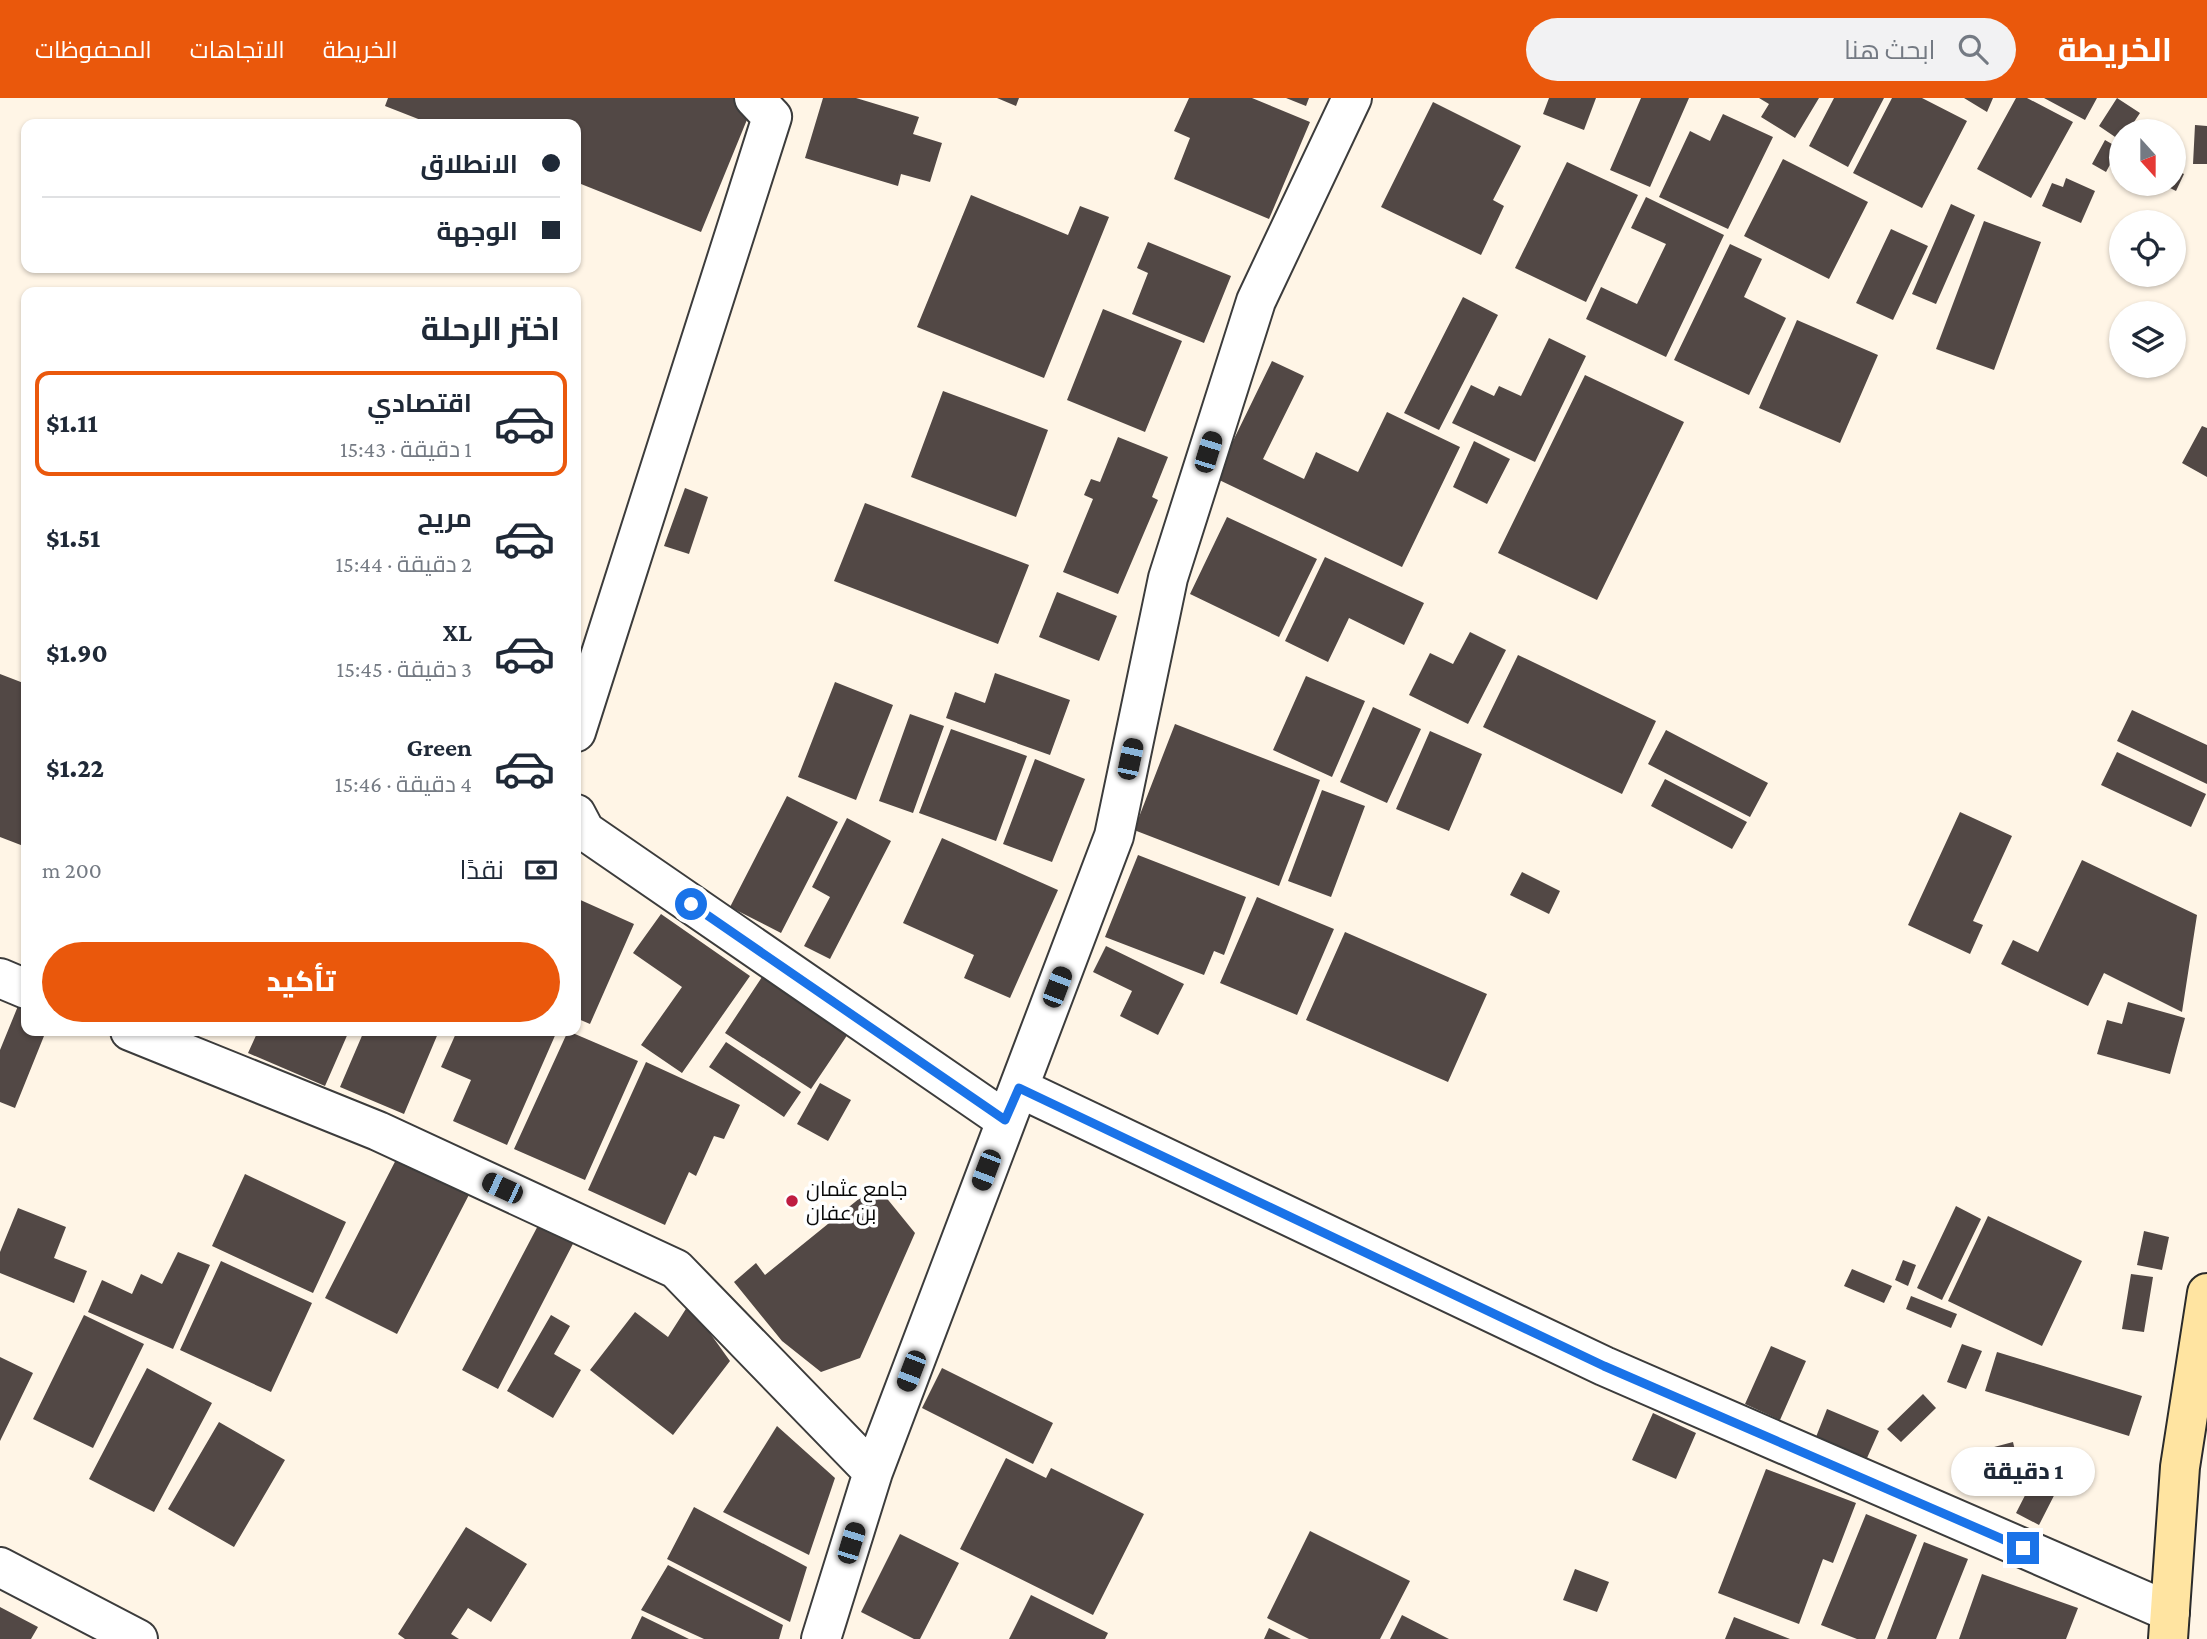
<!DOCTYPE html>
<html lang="ar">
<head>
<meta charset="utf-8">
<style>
	body { margin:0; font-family:"Crimson Pro",Cairo,serif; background:#f2f2f3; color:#1f2937; direction:rtl; height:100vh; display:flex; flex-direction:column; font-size:26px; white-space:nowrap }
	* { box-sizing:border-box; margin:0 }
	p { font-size:23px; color:#747a83 }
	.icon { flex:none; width:38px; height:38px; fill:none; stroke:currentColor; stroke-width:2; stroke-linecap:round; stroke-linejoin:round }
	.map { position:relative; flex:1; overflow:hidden; direction:ltr }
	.details { position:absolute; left:21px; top:189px; width:560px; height:749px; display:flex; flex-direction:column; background:#fff; border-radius:14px; box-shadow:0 2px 5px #0004; direction:rtl }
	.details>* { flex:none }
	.hud { position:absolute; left:21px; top:21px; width:560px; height:154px; border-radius:14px; box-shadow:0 2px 5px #0004; direction:rtl; display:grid; align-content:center; height:154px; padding:0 21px; background:#fff }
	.needle { width:46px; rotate:159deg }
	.buttons { position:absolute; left:2109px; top:21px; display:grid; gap:14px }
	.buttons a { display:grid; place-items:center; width:77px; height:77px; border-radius:50%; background:#fff; box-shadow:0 2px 5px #0004; font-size:35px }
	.end { position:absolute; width:32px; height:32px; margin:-16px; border:9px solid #1a73e8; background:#fff; box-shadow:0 0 0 4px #fff }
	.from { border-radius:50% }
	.bubble { position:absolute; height:49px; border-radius:24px; background:#fff; box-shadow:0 2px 5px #0004; font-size:23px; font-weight:800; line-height:49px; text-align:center; direction:rtl }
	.car { position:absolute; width:21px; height:42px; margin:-21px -10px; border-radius:9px; box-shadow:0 0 5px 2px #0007; background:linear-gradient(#222 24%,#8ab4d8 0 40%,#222 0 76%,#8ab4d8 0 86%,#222 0) }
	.hud b { display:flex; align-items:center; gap:24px; height:66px; font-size:26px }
	.hud b+b { border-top:2px solid #e0e1e3 }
	.hud i { width:18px; height:18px; background:#1f2937 }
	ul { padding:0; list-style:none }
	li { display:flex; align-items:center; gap:21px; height:105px; margin:0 14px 10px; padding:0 7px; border:4px solid transparent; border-radius:14px }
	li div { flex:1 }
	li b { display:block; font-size:26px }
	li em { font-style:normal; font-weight:800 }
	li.active { border-color:#ea580c }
	li>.icon { width:63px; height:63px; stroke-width:1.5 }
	h2 { padding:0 21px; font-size:32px; line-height:84px }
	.pay { display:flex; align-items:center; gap:18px; height:77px; padding:0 21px; font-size:26px }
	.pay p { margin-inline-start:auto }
	.cta { display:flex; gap:14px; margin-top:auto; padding:14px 21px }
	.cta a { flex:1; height:80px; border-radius:42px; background:#ea580c; color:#fff; font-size:28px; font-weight:800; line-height:80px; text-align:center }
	header { display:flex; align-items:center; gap:42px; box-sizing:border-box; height:98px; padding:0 35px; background:#ea580c; color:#fff }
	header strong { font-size:33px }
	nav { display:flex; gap:38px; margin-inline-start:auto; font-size:24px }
	.search { width:490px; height:63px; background:#f2f2f3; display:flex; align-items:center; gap:18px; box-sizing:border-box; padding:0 24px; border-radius:38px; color:#747a83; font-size:26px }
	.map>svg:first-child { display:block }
</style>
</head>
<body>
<header>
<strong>الخريطة</strong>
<div class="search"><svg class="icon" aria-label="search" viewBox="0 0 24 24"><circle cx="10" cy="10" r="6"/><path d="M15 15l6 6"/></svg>ابحث هنا</div>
<nav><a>الخريطة</a><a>الاتجاهات</a><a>المحفوظات</a></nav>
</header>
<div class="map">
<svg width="2207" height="1541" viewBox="0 0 2207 1541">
	<rect width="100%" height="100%" fill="#fff5e6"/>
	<path fill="#524845" d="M388,0H736L753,7L701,134L576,84V26H431L385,8Z
		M823,0H856L919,19L913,36L942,45L930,84L901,76L898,88L805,60Z
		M997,0H1019L1016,8Z
		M1189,0H1252L1310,24L1269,121L1174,81L1190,40L1174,33Z
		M1286,0H1309L1306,8Z
		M1549,0H1596L1584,32L1543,16Z
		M1641,0H1689L1650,89L1610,72Z
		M1759,0H1819L1795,40L1761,19L1769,6Z
		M1834,0H1884L1848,69L1809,48Z
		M1892,0H1922L1967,23L1922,110L1853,75Z
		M1964,0H1993L1987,14Z
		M2016,0H2027L2073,24L2031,100L1977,71Z
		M2044,0H2097L2085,22Z
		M2117,0L2140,15L2128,33H2121V43L2099,28Z
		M1433,4L1521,48L1493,102L1504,108L1481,157L1381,109Z
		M1723,16L1773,39L1728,131L1659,99L1690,33L1710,43Z
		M2195,27L2207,28V66H2193Z
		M2105,42L2119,50L2106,74L2092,66Z
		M1783,61L1868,104L1829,181L1744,138Z
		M1567,64L1638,97L1586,204L1515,170Z
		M2174,71L2184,76L2176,93L2162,86H2174Z
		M2066,80L2095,93L2081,125L2042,108L2052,85L2063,89Z
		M971,97L1068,137L1080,108L1109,119L1044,280L917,229Z
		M1646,99L1724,137L1666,259L1586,221L1601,189L1637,206L1666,146L1631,130Z
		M1951,106L1975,117L1936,206L1912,196Z
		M1984,123L2041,144L1994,272L1936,251Z
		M1891,131L1928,148L1893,222L1856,205Z
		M1148,144L1231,178L1204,245L1132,216L1148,175L1137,170Z
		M1730,146L1762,161L1744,199L1786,220L1749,297L1674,262Z
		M1463,199L1498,217L1439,332L1404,315Z
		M1103,211L1182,243L1145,334L1067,302Z
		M1797,222L1878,257L1840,345L1759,310Z
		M1549,240L1586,258L1535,364L1452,325L1471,287L1494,298L1499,288L1521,298Z
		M1272,263L1304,278L1263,361L1304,381L1316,354L1358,374L1387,314L1460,349L1402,469L1215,380Z
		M1585,277L1684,324L1597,502L1498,455Z
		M943,293L1048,332L1016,419L911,379Z
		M2202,328L2207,330V379L2182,365Z
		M1118,339L1168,359L1152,399L1158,402L1118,496L1063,474L1093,401L1084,397L1091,381L1100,384Z
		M1474,343L1510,361L1487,406L1453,389Z
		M685,390L708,399L689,456L664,448Z
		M865,405L1029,467L998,546L834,483Z
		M1227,419L1317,461L1279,539L1190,496Z
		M1325,459L1424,505L1404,547L1349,520L1328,564L1285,543Z
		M1057,494L1117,518L1099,563L1039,539Z
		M1470,534L1506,552L1468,626L1409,597L1430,555L1453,566Z
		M1518,557L1656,623L1622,696L1483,629Z
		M995,575L1070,602L1050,657L946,620L955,594L985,605Z
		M0,576L26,586V749L0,739Z
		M1306,578L1365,603L1332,679L1273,652Z
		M835,584L893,607L856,702L798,679Z
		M1373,609L1421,631L1387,705L1340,684Z
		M2132,612L2207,647V686L2117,643Z
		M910,616L944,628L913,715L879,703Z
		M1175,626L1320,682L1279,788L1134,732Z
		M951,631L1027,658L996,743L919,715Z
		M1666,632L1768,685L1750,719L1648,666Z
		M1430,633L1482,656L1449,733L1396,711Z
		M2117,654L2206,696L2191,729L2101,687Z
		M1035,661L1085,681L1052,764L1003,746Z
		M1665,681L1747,724L1732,751L1651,708Z
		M1322,692L1365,708L1331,799L1288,783Z
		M787,698L838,724L781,835L730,809Z
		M1960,714L2012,738L1973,823L1983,827L1970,856L1908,827Z
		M847,720L891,743L830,861L804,848L830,799L812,789Z
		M942,740L1058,792L1010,900L964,880L974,857L903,825Z
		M1138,757L1246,799L1224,857L1214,853L1204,877L1105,839Z
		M2082,762L2197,817L2182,914L2104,875L2088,908L2001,866L2013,842L2038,854Z
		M1522,774L1560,793L1549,816L1510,797Z
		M1257,799L1334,831L1297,917L1220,885Z
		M576,800L634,826L590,926L576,920Z
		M661,816L750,878L682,975L641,947L682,889L633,855Z
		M1345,834L1487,896L1448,984L1306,922Z
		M1106,848L1184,886L1158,937L1120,918L1132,893L1093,874Z
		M762,879L848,936L811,991L725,935Z
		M2128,904L2185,920L2170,976L2097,956L2107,922L2122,926Z
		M18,908L26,911V933H46L15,1010L0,1004V952Z
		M258,933H349L325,988L248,955Z
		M364,933H439L404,1016L340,989Z
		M457,933H557L507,1047L453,1023L471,982L441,969Z
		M568,933L638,963L585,1082L514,1051Z
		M726,944L801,994L784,1019L709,969Z
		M646,964L740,1007L724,1041L714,1038L696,1078L689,1074L665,1127L588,1092Z
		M820,985L851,1002L828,1043L797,1026Z
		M401,1052L473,1089L397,1236L325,1200Z
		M245,1076L346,1124L313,1195L212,1148Z
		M876,1087L915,1135L860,1260L821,1274L782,1243L734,1184L756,1165L765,1177Z
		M1956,1108L1981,1121L1942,1202L1917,1190Z
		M18,1110L66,1129L54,1160L87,1173L74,1205L0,1175V1154Z
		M1988,1118L2082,1163L2042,1248L1948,1203Z
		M542,1120L577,1138L498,1291L462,1272Z
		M2144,1133L2169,1139L2162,1172L2137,1167Z
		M178,1154L210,1167L173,1251L88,1214L102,1182L132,1196L141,1176L162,1186Z
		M1903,1162L1916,1167L1908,1188L1895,1182Z
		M221,1163L312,1205L271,1294L180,1252Z
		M1852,1171L1892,1188L1884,1205L1844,1188Z
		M2131,1176L2153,1179L2144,1234L2122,1231Z
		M1911,1198L1957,1216L1951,1230L1906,1211Z
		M689,1206L730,1263L673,1337L590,1272L635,1214L668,1239Z
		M84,1217L144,1246L93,1350L33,1321Z
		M551,1217L570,1228L554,1256L581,1272L553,1320L507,1293Z
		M1962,1246L1982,1253L1966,1291L1947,1284Z
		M1771,1248L1806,1263L1780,1322L1745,1306Z
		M1997,1254L2142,1298L2129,1338L1985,1293Z
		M0,1259L33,1275L0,1343Z
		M147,1270L212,1305L154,1414L89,1381Z
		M942,1270L1053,1325L1033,1366L922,1310Z
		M1923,1296L1936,1310L1901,1344L1887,1331Z
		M1827,1311L1879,1333L1867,1360L1816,1339Z
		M1653,1315L1696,1335L1676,1381L1632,1362Z
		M219,1324L285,1362L234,1449L168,1411Z
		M777,1328L835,1380L809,1457L723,1414Z
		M2013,1344L2020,1374L1986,1383L1979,1353Z
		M1006,1360L1046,1380L1051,1370L1144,1416L1093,1517L960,1451Z
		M2042,1364L2065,1376L2039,1427L2016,1415Z
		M1766,1371L1856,1405L1833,1465L1823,1461L1799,1526L1718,1495Z
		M694,1409L807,1469L790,1524L667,1461Z
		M1866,1416L1917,1437L1875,1541H1857L1821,1527Z
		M466,1429L527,1466L491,1524L468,1510L451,1536L459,1541H405L398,1536Z
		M1310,1433L1410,1483L1380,1541H1309L1267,1520Z
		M900,1436L959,1465L920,1541H914L861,1514Z
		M1924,1444L1968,1461L1936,1541H1887Z
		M668,1467L783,1527L779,1541H704L641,1512Z
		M1575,1471L1609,1484L1597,1514L1563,1502Z
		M1982,1476L2078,1510L2066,1541H1959Z
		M1031,1497L1108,1535L1105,1541H1009Z
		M0,1509L38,1529L31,1541H0Z
		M1402,1517L1449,1541H1390Z
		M642,1518L689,1541H631Z
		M1734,1519L1790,1541H1725Z
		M1269,1530L1291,1541H1264Z"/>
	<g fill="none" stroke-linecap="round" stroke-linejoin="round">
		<g stroke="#3c3c3c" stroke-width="42">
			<path id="street" d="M576,634L772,19L754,0
				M576,716L585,733L1005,1022
				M0,880L26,891
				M130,933L378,1033L676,1171L873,1374
				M1019,990L1604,1268L2170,1514
				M0,1469L138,1541
				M821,1541L873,1374L1114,738L1168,480L1256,203L1352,0"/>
		</g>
		<g stroke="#2b2b2b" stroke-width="42">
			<path id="secondary" d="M2168,1541L2180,1369L2207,1195"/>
		</g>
		<use href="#street" stroke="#fff" stroke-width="38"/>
		<use href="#secondary" stroke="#ffe4a1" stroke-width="38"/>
	</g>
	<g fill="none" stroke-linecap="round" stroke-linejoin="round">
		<path stroke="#1a73e8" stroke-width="9" d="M691,806L1005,1022L1019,990L1604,1268L2023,1450"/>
	</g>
	<circle fill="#bf1c41" stroke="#fff" stroke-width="2.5" cx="792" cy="1103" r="7"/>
	<g text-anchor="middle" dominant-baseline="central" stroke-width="7" stroke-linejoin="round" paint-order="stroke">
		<g font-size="21" fill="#090909" stroke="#fff" text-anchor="start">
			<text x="806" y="1091">جامع عثمان<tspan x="806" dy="24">بن عفان</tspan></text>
		</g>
	</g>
</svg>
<div class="buttons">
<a><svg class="needle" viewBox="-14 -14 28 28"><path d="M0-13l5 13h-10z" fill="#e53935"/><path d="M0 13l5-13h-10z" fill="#747a83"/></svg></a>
<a><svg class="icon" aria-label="locate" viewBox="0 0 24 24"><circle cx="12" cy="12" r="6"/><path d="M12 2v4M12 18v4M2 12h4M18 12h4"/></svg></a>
<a><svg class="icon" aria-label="layers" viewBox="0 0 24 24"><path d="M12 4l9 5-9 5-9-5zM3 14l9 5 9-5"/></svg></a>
</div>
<i class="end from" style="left:691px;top:806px"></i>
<i class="end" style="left:2023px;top:1450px"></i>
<div class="bubble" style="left:1951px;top:1349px;width:144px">1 دقيقة</div>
<i class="car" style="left:1208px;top:354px;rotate:17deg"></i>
<i class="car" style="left:1130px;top:661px;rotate:12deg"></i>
<i class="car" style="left:1057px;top:889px;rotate:21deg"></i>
<i class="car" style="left:986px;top:1072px;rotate:201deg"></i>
<i class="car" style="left:502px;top:1090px;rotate:295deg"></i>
<i class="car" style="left:911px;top:1273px;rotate:201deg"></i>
<i class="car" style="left:851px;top:1445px;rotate:17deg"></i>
<div class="hud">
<b><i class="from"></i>الانطلاق</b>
<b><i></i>الوجهة</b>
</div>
<section class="details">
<h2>اختر الرحلة</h2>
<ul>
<li class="active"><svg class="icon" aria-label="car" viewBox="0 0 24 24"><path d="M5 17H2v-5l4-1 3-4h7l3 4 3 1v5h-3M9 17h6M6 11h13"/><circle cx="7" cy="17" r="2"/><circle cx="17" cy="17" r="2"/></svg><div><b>اقتصادي</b><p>1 دقيقة · 15:43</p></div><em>$1.11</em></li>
<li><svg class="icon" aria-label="car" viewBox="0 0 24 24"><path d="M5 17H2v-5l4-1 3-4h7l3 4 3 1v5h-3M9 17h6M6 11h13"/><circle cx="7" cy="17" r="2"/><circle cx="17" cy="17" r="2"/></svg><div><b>مريح</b><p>2 دقيقة · 15:44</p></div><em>$1.51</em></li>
<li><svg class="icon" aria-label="car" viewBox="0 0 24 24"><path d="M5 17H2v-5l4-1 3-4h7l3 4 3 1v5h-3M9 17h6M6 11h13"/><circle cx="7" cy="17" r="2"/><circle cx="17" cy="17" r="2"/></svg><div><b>XL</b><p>3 دقيقة · 15:45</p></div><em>$1.90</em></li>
<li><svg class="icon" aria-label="car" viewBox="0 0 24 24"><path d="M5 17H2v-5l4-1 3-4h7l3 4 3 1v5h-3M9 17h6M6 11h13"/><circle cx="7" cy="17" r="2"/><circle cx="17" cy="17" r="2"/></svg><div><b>Green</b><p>4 دقيقة · 15:46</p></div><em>$1.22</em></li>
</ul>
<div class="pay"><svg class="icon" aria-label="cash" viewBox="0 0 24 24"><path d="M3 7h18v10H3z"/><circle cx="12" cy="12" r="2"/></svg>نقدًا<p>200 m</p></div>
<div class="cta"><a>تأكيد</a></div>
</section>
</div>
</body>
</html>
